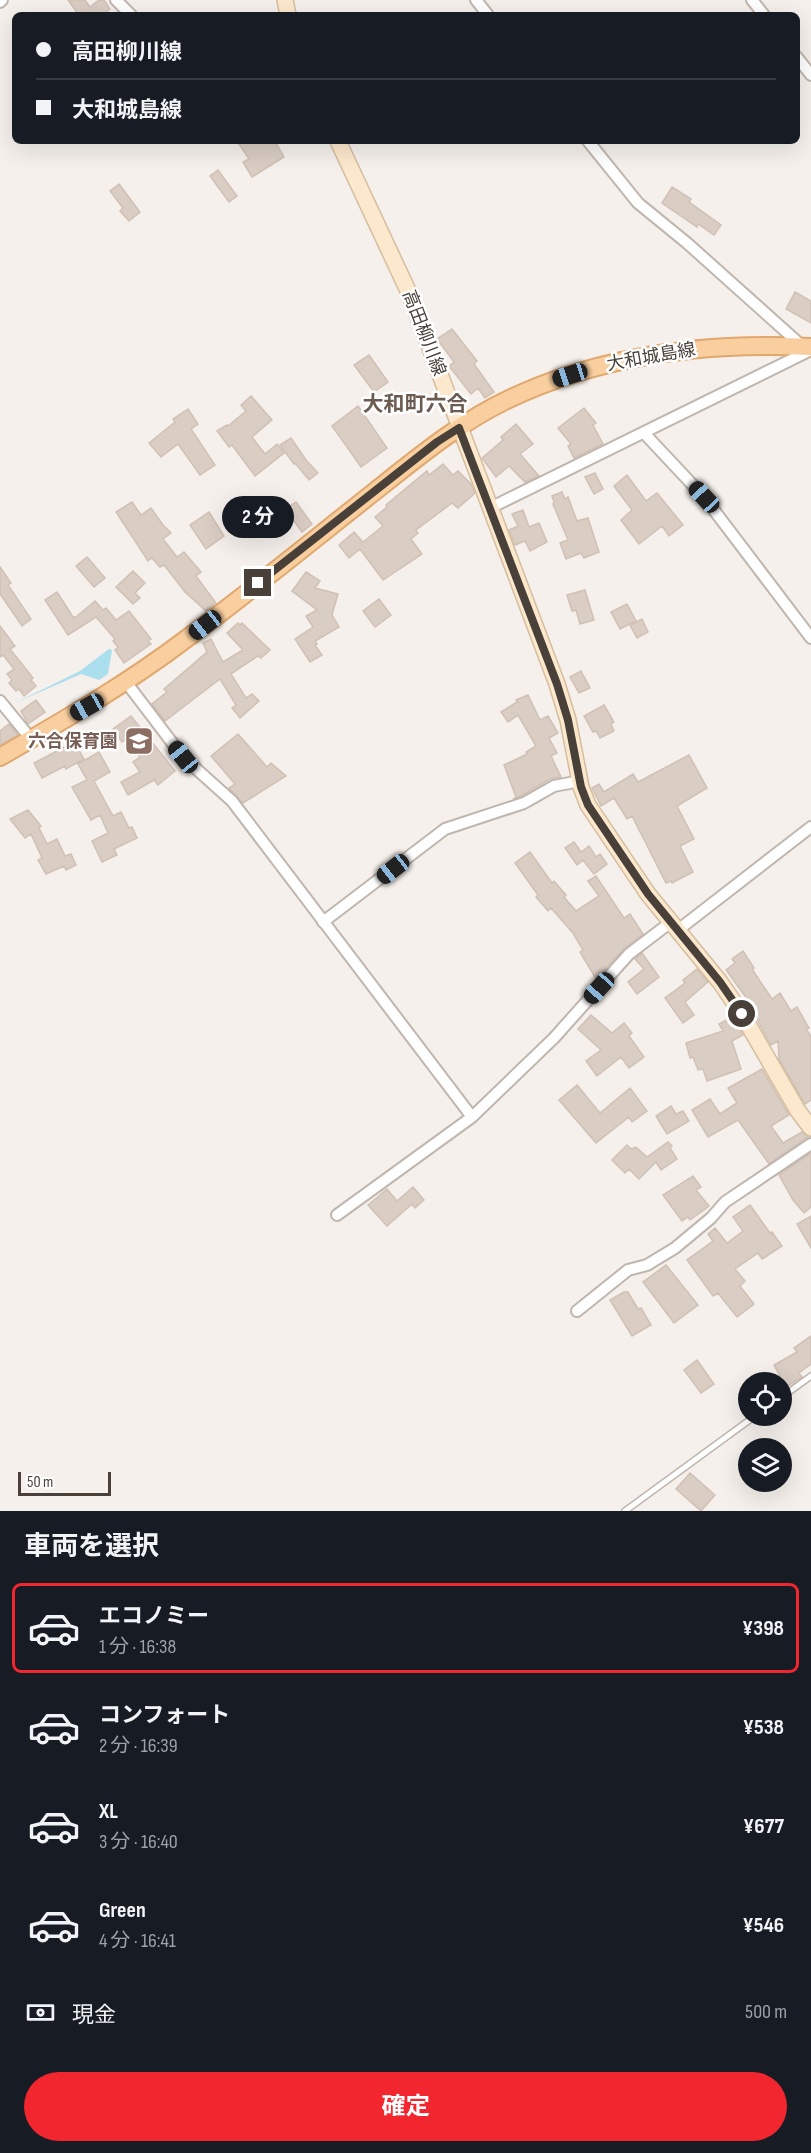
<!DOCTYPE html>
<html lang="ja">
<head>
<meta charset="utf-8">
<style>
	body { margin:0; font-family:"Sofia Sans Condensed","Noto Sans JP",sans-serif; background:#242831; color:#f1f3f6; height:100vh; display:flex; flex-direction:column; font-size:22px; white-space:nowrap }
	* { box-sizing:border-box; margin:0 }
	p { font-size:20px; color:#9ea1a6 }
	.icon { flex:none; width:33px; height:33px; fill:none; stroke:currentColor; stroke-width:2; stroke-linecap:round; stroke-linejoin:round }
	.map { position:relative; height:1511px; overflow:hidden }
	.side { display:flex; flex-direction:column; background:#171b24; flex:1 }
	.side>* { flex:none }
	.hud { position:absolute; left:12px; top:12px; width:788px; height:132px; border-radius:9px; box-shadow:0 6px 24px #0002; display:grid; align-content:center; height:132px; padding:0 24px; background:#171b24 }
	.buttons { position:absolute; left:738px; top:1372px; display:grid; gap:12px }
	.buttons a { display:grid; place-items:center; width:54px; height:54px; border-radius:50%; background:#171b24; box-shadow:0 6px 24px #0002; font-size:30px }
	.scale { position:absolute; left:18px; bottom:15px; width:93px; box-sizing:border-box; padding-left:6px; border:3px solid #494039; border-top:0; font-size:16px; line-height:21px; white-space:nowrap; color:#494039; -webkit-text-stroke:4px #fff; paint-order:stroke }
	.end { position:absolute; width:27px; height:27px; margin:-14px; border:8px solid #494039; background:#fff; box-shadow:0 0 0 3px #fff }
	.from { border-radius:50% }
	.bubble { position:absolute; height:42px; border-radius:21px; background:#171b24; box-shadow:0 6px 24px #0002; font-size:20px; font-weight:700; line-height:42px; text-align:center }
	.car { position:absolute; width:18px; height:36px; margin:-18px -9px; border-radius:8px; box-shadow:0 0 4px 2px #0007; background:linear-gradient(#222 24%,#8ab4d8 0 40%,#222 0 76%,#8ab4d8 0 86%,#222 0) }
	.hud b { display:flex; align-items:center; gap:21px; height:57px; font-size:22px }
	.hud b+b { border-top:2px solid #363941 }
	.hud i { width:15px; height:15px; background:#f1f3f6 }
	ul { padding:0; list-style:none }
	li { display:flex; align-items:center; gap:18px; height:90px; margin:0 12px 9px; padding:0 12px; border:3px solid transparent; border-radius:9px }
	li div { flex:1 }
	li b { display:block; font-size:22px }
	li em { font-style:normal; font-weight:700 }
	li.active { border-color:#f1262e }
	li>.icon { width:54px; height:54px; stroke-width:1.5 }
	h2 { padding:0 24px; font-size:27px; line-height:72px }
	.pay { display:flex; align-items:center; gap:15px; height:66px; padding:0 24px; font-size:22px }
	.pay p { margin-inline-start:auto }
	.button { display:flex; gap:12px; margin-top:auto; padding:12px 24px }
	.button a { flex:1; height:69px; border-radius:36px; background:#f1262e; color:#fff; font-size:24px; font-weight:700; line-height:69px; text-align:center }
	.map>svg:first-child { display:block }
</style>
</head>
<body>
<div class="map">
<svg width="811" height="1511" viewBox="0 0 811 1511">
	<rect width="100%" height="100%" fill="#f5f0eb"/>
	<path fill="#abdfee" d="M109,649L112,650L108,674L99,680L81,674L15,703L80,671Z"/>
	<path fill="#d9cdc4" stroke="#d1c0b4" stroke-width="1.5" d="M68,0H85L90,7L99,0H104L110,9L102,15H79Z
		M237,141H275L284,157L252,177L243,162L249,159Z
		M218,170L237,196L229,202L210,176Z
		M119,184L140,212L129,221L120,211L123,208L110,191Z
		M672,187L691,199L689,202L721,225L714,235L698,224L697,227L662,203Z
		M795,292L811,301V323L786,309Z
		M452,329L477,361L474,364L494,392L485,398L478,388L471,394L449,366L454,362L437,339Z
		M369,355L388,382L374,392L354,365Z
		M251,396L272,420L252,437L265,454L277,444L284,453L255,476L232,445L229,447L217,431L227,425L228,426L246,411L241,405Z
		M358,406L387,448L361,467L332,426Z
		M584,408L596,423L593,425L603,444L574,458L568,446L571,444L558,428Z
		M188,409L198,424L191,429L215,465L200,475L178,444L161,457L149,443L175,422L173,419Z
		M516,424L533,444L520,454L539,476L525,482L509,466L496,477L482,458L503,440L501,437Z
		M291,438L306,460L318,473L309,480L295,463L294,464L280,445Z
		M443,464L453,475L458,471L471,484L475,493L458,508L452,503L416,530L418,533L411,539L422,554L383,580L360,549L349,558L339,545L354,532L363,542L383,526L375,517L387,507L386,505L427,471L429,475Z
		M595,473L603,489L594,494L585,477Z
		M627,475L646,501L657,493L683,525L669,536L662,526L639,544L621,520L632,510L614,486Z
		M562,492L565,499L568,497L577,521L588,518L599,552L584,558L581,553L566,559L560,543L568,540L553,504L554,502L552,496Z
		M132,502L141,515L151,508L163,525L171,533L163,539L177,557L184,552L201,572L196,576L216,603L206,611L185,592L164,565L160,567L152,558L148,561L116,512Z
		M296,502L312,524L302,532L285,509Z
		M523,510L529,527L539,523L547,542L530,551L525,541L515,545L509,530L518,526L512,514Z
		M209,512L224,536L206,549L190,525Z
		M87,557L105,578L94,587L76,566Z
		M0,567L11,583L8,585L31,619L22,626L0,594Z
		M133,571L145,583L135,593L140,598L133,604L116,587Z
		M306,572L320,581L315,588L338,594L332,615L339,627L315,641L317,644L315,645L322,655L310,662L295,639L313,627L306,616L317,610L292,591Z
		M585,590L594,620L580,624L576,610L572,611L567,595Z
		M57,592L73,617H76L95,601L103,610L106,608L116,620L129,611L151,639L148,641L151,644L124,663L115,650L118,647L113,641L115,639L96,617L68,635L45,600Z
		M379,599L391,615L375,627L363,611Z
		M627,604L636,621L620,629L611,612Z
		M642,619L648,632L637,638L630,625Z
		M238,623L240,625L242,623L270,650L261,658L258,656L231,674L246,698L252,694L259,701L240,718L232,708L236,705L220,679L165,721L152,704L167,692L164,689L207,652L203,643L211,639L223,662L243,650L227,633Z
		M0,626L15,646L10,649L33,678L31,680L36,686L24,696L19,689L16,691L9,683L12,680L7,674L14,669L3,655L0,657Z
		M581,671L590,688L579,693L570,677Z
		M528,695L540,720L548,716L558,733L549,738L557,753L551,756L561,777L550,779L521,796L513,799L516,797L504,765L527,754L526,752L536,746L518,715L508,722L501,712L517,702L516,700Z
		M36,700L45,712L28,724L21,711Z
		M604,705L614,722L611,724L614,731L600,738L596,731L593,732L584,716Z
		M131,716L175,771L158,785L154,780L128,795L121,782L140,772L133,762L140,757L125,740L122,742L113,729Z
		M9,724L18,735L0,745V731Z
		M238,734L267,767L271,763L286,776L243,803L229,788L235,784L211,756Z
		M74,742L84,759L66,769L65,766L42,778L34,763Z
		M99,752L110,772L94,781L113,816L121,812L129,828L132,827L137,838L114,849L117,855L102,862L92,841L108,833L100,815L91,820L72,787L87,780L78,764Z
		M689,755L707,788L677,806L694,839L680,846L693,872L672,883L671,881L666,883L632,816L627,819L614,798L601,806L592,788L599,784L604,792L633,774L638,782Z
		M28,810L41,826L39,828L47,844L57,839L65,856L71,854L76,865L66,870L64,866L46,874L38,860L42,858L31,834L25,838L10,819Z
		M574,842L581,852L589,846L596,857L600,854L607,864L594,874L583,860L577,865L565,848Z
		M530,852L552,883L554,881L566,895L564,897L576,911L599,896L588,881L596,876L624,918L630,914L643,934L624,949L596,979L580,952L583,950L573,933L551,908L548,911L536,897L538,895L515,863Z
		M743,951L754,968L752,969L772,999L780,993L791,1011L797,1007L809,1028L806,1029L811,1036V1100L805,1104L779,1059L778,1041L771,1045L751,1008L753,1007L726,970L735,963L732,959Z
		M642,953L659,977L637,994L628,982L644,969L635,959Z
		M697,969L708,982L685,1002L694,1015L683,1023L665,998L685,983L683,980Z
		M591,1015L612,1033L624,1023L632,1033L629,1036L644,1057L629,1068L621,1057L597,1076L586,1061L601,1050L578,1029Z
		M732,1017L743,1035L732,1041L741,1069L707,1081L703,1069L698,1070L693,1057L690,1058L686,1043L723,1031L719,1024Z
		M762,1069L789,1115L771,1126L783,1143L802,1132L808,1137L769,1164L738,1120L708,1137L692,1110L710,1099L720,1114L737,1103L728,1088Z
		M577,1085L600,1113L630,1088L647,1111L632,1122L629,1117L596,1143L559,1100Z
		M671,1106L676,1114L683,1111L689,1121L667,1134L656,1116Z
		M668,1142L672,1146L670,1148L677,1159L661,1170L656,1162L639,1179L629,1169L625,1173L612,1160L627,1145L631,1149L636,1147L647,1157Z
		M811,1153V1207L804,1213L793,1200L779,1175Z
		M693,1176L701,1187L696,1190L709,1206L690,1220L688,1217L682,1221L663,1195Z
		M413,1187L424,1200L415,1208L412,1204L387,1226L368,1205L387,1189L397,1201Z
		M750,1205L770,1233L772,1232L782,1246L762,1259L758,1253L735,1269L745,1281L740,1286L754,1304L737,1317L718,1293L713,1296L687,1260L713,1241L708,1234L715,1228L727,1243L743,1231L733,1217Z
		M811,1216V1248L797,1224Z
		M666,1265L698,1305L674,1323L643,1282Z
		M624,1292H628L638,1309L641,1308L651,1325L632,1336L610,1300Z
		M811,1336V1364L799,1373L802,1377L786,1387L774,1365L797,1352L794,1348Z
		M697,1360L714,1384L701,1393L684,1370Z
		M690,1473L715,1495L701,1511L676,1489Z"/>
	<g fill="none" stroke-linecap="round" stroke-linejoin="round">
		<g stroke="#c0b6ae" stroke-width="8">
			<path id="lane" d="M782,1397L811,1376
				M625,1511L755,1416"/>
		</g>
		<g stroke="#c0b6ae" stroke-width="14">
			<path id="street" d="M116,0L131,15
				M476,0L488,15
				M752,0L764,15
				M0,2L2,0
				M796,56L811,75
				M588,141L638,203L687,243L802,346
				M644,433L704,497L811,638
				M490,508L811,350
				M126,682L183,757L232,801L472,1117
				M0,701L31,739
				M323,922L445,829L524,803L554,786L580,781
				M678,930L811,827
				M337,1215L472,1117L554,1038L629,954L671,922
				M577,1311L628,1270L647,1265L675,1248L711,1218L725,1202L811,1144"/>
		</g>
		<g stroke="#d5bd9f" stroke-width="18">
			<path id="secondary" d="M285,0L288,15
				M338,141L410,295L557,684L568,720L581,787L588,805L648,894L720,982L742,1014L798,1111L811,1128"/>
		</g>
		<g stroke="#e0a86e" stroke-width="20">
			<path id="primary" d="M0,757C64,720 127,684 186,639C250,592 312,541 374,492C417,458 460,422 509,399C604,354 707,342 811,347"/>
		</g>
		<use href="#lane" stroke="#fff" stroke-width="5"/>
		<use href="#street" stroke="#fff" stroke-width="10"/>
		<use href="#secondary" stroke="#fce8cd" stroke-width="15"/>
		<use href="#primary" stroke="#facf9f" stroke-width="16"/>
	</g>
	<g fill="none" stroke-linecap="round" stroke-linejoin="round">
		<path stroke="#494039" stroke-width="8" d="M258,583L437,442L459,428L557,684L568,720L581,787L588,805L648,894L720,982L742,1014"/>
	</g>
	<defs>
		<g id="school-square" transform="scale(1.5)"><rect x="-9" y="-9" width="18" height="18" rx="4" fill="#8d6e63" stroke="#fff"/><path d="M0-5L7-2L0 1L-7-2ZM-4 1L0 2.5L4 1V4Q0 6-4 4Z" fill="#fff"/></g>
	</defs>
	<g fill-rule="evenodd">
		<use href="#school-square" x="139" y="741"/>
	</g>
	<g text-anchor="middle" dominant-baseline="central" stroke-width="5" stroke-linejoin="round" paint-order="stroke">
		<g font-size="18" fill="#494039" stroke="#fff">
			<text transform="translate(424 333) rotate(69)">高田柳川線</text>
			<text transform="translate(651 357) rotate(-10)">大和城島線</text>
		</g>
		<g font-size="18" font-weight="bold" fill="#785e54" stroke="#fff" text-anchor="end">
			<text x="118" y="741">六合保育園</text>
		</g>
		<g font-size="21" font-weight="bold" fill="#6b5b51" stroke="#fff">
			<text x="415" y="404">大和町六合</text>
		</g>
	</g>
</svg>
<div class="buttons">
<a><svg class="icon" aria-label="locate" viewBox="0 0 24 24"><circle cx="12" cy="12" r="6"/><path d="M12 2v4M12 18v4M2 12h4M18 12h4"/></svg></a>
<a><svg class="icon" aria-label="layers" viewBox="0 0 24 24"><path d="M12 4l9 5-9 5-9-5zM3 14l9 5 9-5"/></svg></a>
</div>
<div class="scale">50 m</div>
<i class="end from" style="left:742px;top:1014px"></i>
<i class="end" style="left:258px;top:583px"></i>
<div class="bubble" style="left:222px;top:496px;width:72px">2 分</div>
<i class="car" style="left:570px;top:375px;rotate:252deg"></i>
<i class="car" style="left:704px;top:497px;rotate:317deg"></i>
<i class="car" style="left:205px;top:625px;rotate:232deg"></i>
<i class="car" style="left:87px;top:707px;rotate:241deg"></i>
<i class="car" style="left:183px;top:757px;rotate:321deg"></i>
<i class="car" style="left:393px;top:869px;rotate:232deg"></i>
<i class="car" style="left:599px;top:988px;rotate:222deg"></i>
<div class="hud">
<b><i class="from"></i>高田柳川線</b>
<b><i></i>大和城島線</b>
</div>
</div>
<section class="side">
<h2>車両を選択</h2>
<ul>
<li class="active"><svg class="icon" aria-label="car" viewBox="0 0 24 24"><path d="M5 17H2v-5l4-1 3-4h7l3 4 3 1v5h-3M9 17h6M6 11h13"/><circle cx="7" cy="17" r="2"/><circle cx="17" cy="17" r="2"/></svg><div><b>エコノミー</b><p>1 分 · 16:38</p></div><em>¥398</em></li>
<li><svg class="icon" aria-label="car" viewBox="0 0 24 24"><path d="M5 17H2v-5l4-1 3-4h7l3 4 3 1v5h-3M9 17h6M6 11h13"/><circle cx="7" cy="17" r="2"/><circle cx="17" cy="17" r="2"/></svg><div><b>コンフォート</b><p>2 分 · 16:39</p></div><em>¥538</em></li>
<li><svg class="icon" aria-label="car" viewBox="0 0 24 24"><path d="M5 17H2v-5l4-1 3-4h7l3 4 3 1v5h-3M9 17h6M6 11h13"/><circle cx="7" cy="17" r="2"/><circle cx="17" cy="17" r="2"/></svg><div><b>XL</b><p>3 分 · 16:40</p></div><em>¥677</em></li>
<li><svg class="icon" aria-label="car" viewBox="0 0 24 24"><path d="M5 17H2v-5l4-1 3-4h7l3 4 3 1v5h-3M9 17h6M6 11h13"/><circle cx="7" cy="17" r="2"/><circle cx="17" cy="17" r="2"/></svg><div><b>Green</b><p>4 分 · 16:41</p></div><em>¥546</em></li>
</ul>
<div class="pay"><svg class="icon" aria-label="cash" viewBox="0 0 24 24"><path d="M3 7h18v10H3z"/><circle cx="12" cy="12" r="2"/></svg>現金<p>500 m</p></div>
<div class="button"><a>確定</a></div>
</section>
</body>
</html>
